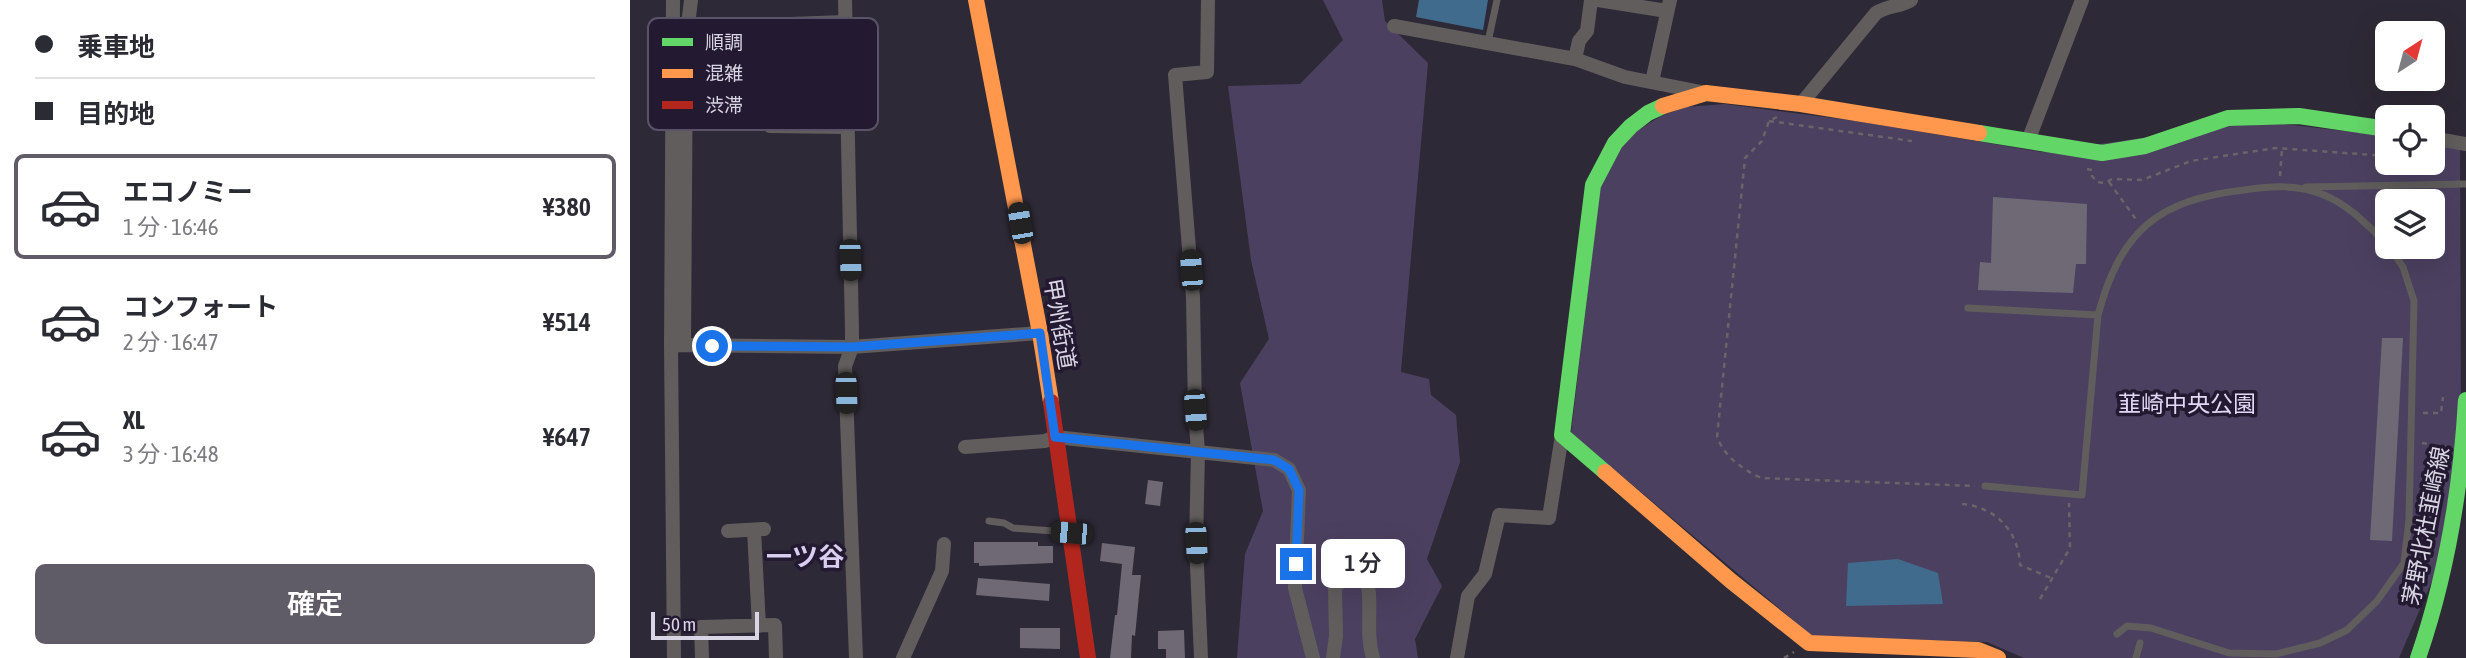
<!DOCTYPE html>
<html lang="ja">
<head>
<meta charset="utf-8">
<style>
	body { margin:0; font-family:"Asap Condensed","Noto Sans JP",sans-serif; background:#f7f7f7; color:#2b2b33; height:100vh; display:flex; flex-direction:column; font-size:26px; white-space:nowrap }
	* { box-sizing:border-box; margin:0 }
	p { font-size:23px; color:#7c7c81 }
	.icon { flex:none; width:38px; height:38px; fill:none; stroke:currentColor; stroke-width:2; stroke-linecap:round; stroke-linejoin:round }
	.map { position:relative; flex:1; overflow:hidden }
	.panel { display:flex; flex-direction:column; background:#fff; width:630px }
	.panel>* { flex:none }
	.guide { display:grid; align-content:center; height:154px; padding:0 35px; background:#fff }
	.needle { width:46px; rotate:36deg }
	.tools { position:absolute; left:1745px; top:21px; display:grid; gap:14px }
	.tools a { display:grid; place-items:center; width:70px; height:70px; border-radius:10px; background:#fff; box-shadow:0 7px 28px #0002; font-size:35px }
	.scale { position:absolute; left:21px; bottom:18px; width:108px; box-sizing:border-box; padding-left:7px; border:4px solid #dad5e5; border-top:0; font-size:19px; line-height:24px; white-space:nowrap; color:#dad5e5; -webkit-text-stroke:5px #231a31; paint-order:stroke }
	.end { position:absolute; width:32px; height:32px; margin:-16px; border:9px solid #1a73e8; background:#fff; box-shadow:0 0 0 4px #fff }
	.from { border-radius:50% }
	.bubble { position:absolute; height:49px; border-radius:10px; background:#fff; box-shadow:0 7px 28px #0002; font-size:23px; font-weight:600; line-height:49px; text-align:center }
	.car { position:absolute; width:21px; height:42px; margin:-21px -10px; border-radius:9px; box-shadow:0 0 5px 2px #0007; background:linear-gradient(#222 24%,#8ab4d8 0 40%,#222 0 76%,#8ab4d8 0 86%,#222 0) }
	.guide b { display:flex; align-items:center; gap:24px; height:66px; font-size:26px }
	.guide b+b { border-top:2px solid #e1e1e2 }
	.guide i { width:18px; height:18px; background:#2b2b33 }
	ul { padding:0; list-style:none }
	li { display:flex; align-items:center; gap:21px; height:105px; margin:0 14px 10px; padding:0 21px; border:4px solid transparent; border-radius:10px }
	li div { flex:1 }
	li b { display:block; font-size:26px }
	li em { font-style:normal; font-weight:600 }
	li.active { border-color:#5f5c68 }
	li>.icon { width:63px; height:63px; stroke-width:1.5 }
	.action { display:flex; gap:14px; margin-top:auto; padding:14px 35px }
	.action a { flex:1; height:80px; border-radius:10px; background:#5f5c68; color:#fff; font-size:28px; font-weight:600; line-height:80px; text-align:center }
	main { display:flex; flex:1; min-height:0 }
	.map>svg:first-child { display:block }
</style>
</head>
<body>
<main>
<section class="panel">
<div class="guide">
<b><i class="from"></i>乗車地</b>
<b><i></i>目的地</b>
</div>
<ul>
<li class="active"><svg class="icon" aria-label="car" viewBox="0 0 24 24"><path d="M5 17H2v-5l4-1 3-4h7l3 4 3 1v5h-3M9 17h6M6 11h13"/><circle cx="7" cy="17" r="2"/><circle cx="17" cy="17" r="2"/></svg><div><b>エコノミー</b><p>1 分 · 16:46</p></div><em>¥380</em></li>
<li><svg class="icon" aria-label="car" viewBox="0 0 24 24"><path d="M5 17H2v-5l4-1 3-4h7l3 4 3 1v5h-3M9 17h6M6 11h13"/><circle cx="7" cy="17" r="2"/><circle cx="17" cy="17" r="2"/></svg><div><b>コンフォート</b><p>2 分 · 16:47</p></div><em>¥514</em></li>
<li><svg class="icon" aria-label="car" viewBox="0 0 24 24"><path d="M5 17H2v-5l4-1 3-4h7l3 4 3 1v5h-3M9 17h6M6 11h13"/><circle cx="7" cy="17" r="2"/><circle cx="17" cy="17" r="2"/></svg><div><b>XL</b><p>3 分 · 16:48</p></div><em>¥647</em></li>
</ul>
<div class="action"><a>確定</a></div>
</section>
<div class="map">
<svg width="1836" height="658" viewBox="0 0 1836 658">
	<rect width="100%" height="100%" fill="#2e2936"/>
	<path fill="#4c4060" fill-rule="evenodd" d="M693,0H752L755,21L798,63L771,372L799,379L801,395L826,415L830,462L797,559L812,586L785,639L788,658H607L615,554L633,511L610,383L639,339L621,260L598,86L670,84L713,40Z
		M1095,104L1226,121L1412,152L1598,126L1654,124L1757,136V163H1802L1803,144L1830,149L1831,441L1811,560L1769,658H1394L1357,642L1182,636L941,433L970,188L990,149L1008,130L1031,116L1055,107ZM1757,201H1802V247H1757Z"/>
	<path fill="#406b8c" d="M789,0H858L853,30L786,17Z
		M1268,559L1308,573L1313,604L1216,606L1218,563Z"/>
	<path fill="#6e6975" d="M1363,197L1457,204L1456,264H1446L1443,293L1348,290L1350,262L1361,263Z
		M1752,338H1773L1762,541L1740,540Z
		M518,480L533,482L530,506L515,504Z
		M344,542H408V546H423V563L349,566V563H344Z
		M472,543L505,547L502,575H511L505,636L502,635L501,658H480L485,615H487L492,564L470,561Z
		M348,578L420,584L419,601L346,595Z
		M390,628H430V649L390,648Z
		M554,630L555,658H536V649H528V631Z"/>
	<g fill="none" stroke-linecap="round" stroke-linejoin="round">
		<path stroke="#696468" stroke-width="2.5" stroke-dasharray="5 5" stroke-linecap="butt" d="M1147,117L1139,121L1132,141L1115,158L1087,437C1095,457 1112,469 1131,478L1345,486
			M1139,121L1282,141
			M1802,159H1805L1806,174
			M1457,169L1462,170V176L1467,182L1475,183L1482,179L1512,180L1561,161L1646,148L1757,156
			M1650,176L1652,148
			M1479,182L1508,222
			M1793,413H1811L1813,397
			M1792,443L1816,447
			M1332,504C1366,507 1389,532 1390,565L1421,578
			M1410,599L1440,548L1439,503
			M1154,658L1164,652"/>
		<path stroke="#615d5d" stroke-width="7" d="M858,42L867,0
			M1676,187L1836,184
			M1338,308L1468,315C1491,230 1528,200 1614,190C1642,186 1667,184 1694,195C1719,205 1738,226 1757,244
			M1355,486L1452,495L1468,315
			M359,521L374,523L383,528L437,532
			M1487,634L1497,626L1521,628L1599,653L1646,654L1690,643L1717,630L1747,601L1774,563L1779,520L1784,301L1773,267L1759,247
			M1506,658L1510,643"/>
		<path stroke="#615d5d" stroke-width="14" d="M43,0L41,345L222,347L410,333
			M215,0L222,331V347L215,366L226,658
			M968,0L1037,11
			M133,25L215,22
			M764,26L945,59L995,77L1071,92
			M945,59L949,41L957,31L961,0
			M1022,82L1040,0
			M1171,104L1246,13C1259,5 1270,7 1281,0
			M140,126L217,127
			M1802,138L1836,144
			M1398,141L1452,0
			M41,345L44,658
			M54,345L56,42L61,0
			M335,447L415,441L425,437L644,460L659,469L669,490L665,588L683,658
			M124,530L129,626
			M98,531L134,529
			M72,658L71,627L145,625L146,658
			M273,658L312,571L314,544
			M571,658L566,543L568,452L565,410L563,298L545,75L577,72L578,0
			M703,658L706,636L705,588L721,567L734,570C745,598 734,629 743,658
			M827,658L838,596L855,574L869,515L919,518L932,435"/>
		<path stroke="#63d668" stroke-width="16" d="M1349,133L1472,153L1515,146L1598,118L1669,116L1757,129
			M975,472L932,435L963,185L985,143L1001,126L1018,113L1033,106
			M1788,658C1817,574 1831,489 1836,400"/>
		<path stroke="#ff974d" stroke-width="16" d="M346,0L410,333L421,402
			M1033,106L1076,93L1171,104L1349,133
			M975,472L1101,581L1179,643L1348,650L1368,658"/>
		<path stroke="#b3261e" stroke-width="16" d="M421,402L458,658"/>
	</g>
	<g fill="none" stroke-linecap="round" stroke-linejoin="round">
		<path stroke="#1a73e8" stroke-width="9" d="M82,346L222,347L410,333L425,437L644,460L659,469L669,490L666,564"/>
	</g>
	<g text-anchor="middle" dominant-baseline="central" stroke-width="7" stroke-linejoin="round" paint-order="stroke">
		<g font-size="23" fill="#dad5e5" stroke="#231a31">
			<text transform="translate(430 324) rotate(80)">甲州街道</text>
			<text transform="translate(1796 526) rotate(-79)">茅野北杜韮崎線</text>
		</g>
		<g font-size="23" fill="#e1d7f5" stroke="#231a31">
			<text x="1557" y="404">韮崎中央公園</text>
		</g>
		<g font-size="26" font-weight="bold" fill="#d9ceef" stroke="#231a31">
			<text x="175" y="557">一ツ谷</text>
		</g>
	</g>
	<rect x="18" y="18" width="230" height="112" rx="10" fill="#231a31" stroke="#5a5267" stroke-width="2"/>
	<rect x="32" y="38" width="31" height="8" fill="#63d668"/>
	<rect x="32" y="69" width="31" height="9" fill="#ff974d"/>
	<rect x="32" y="101" width="31" height="8" fill="#b3261e"/>
	<g font-size="19" fill="#dad5e5">
		<text x="75" y="49">順調</text>
		<text x="75" y="80">混雑</text>
		<text x="75" y="112">渋滞</text>
	</g>
</svg>
<div class="tools">
<a><svg class="needle" viewBox="-14 -14 28 28"><path d="M0-13l5 13h-10z" fill="#e53935"/><path d="M0 13l5-13h-10z" fill="#7c7c81"/></svg></a>
<a><svg class="icon" aria-label="locate" viewBox="0 0 24 24"><circle cx="12" cy="12" r="6"/><path d="M12 2v4M12 18v4M2 12h4M18 12h4"/></svg></a>
<a><svg class="icon" aria-label="layers" viewBox="0 0 24 24"><path d="M12 4l9 5-9 5-9-5zM3 14l9 5 9-5"/></svg></a>
</div>
<div class="scale">50 m</div>
<i class="end from" style="left:82px;top:346px"></i>
<i class="end" style="left:666px;top:564px"></i>
<div class="bubble" style="left:691px;top:539px;width:84px">1 分</div>
<i class="car" style="left:390px;top:223px;rotate:350deg"></i>
<i class="car" style="left:220px;top:260px;rotate:178deg"></i>
<i class="car" style="left:561px;top:270px;rotate:356deg"></i>
<i class="car" style="left:216px;top:393px;rotate:178deg"></i>
<i class="car" style="left:565px;top:410px;rotate:176deg"></i>
<i class="car" style="left:441px;top:533px;rotate:275deg"></i>
<i class="car" style="left:566px;top:543px;rotate:177deg"></i>
</div>
</main>
</body>
</html>
